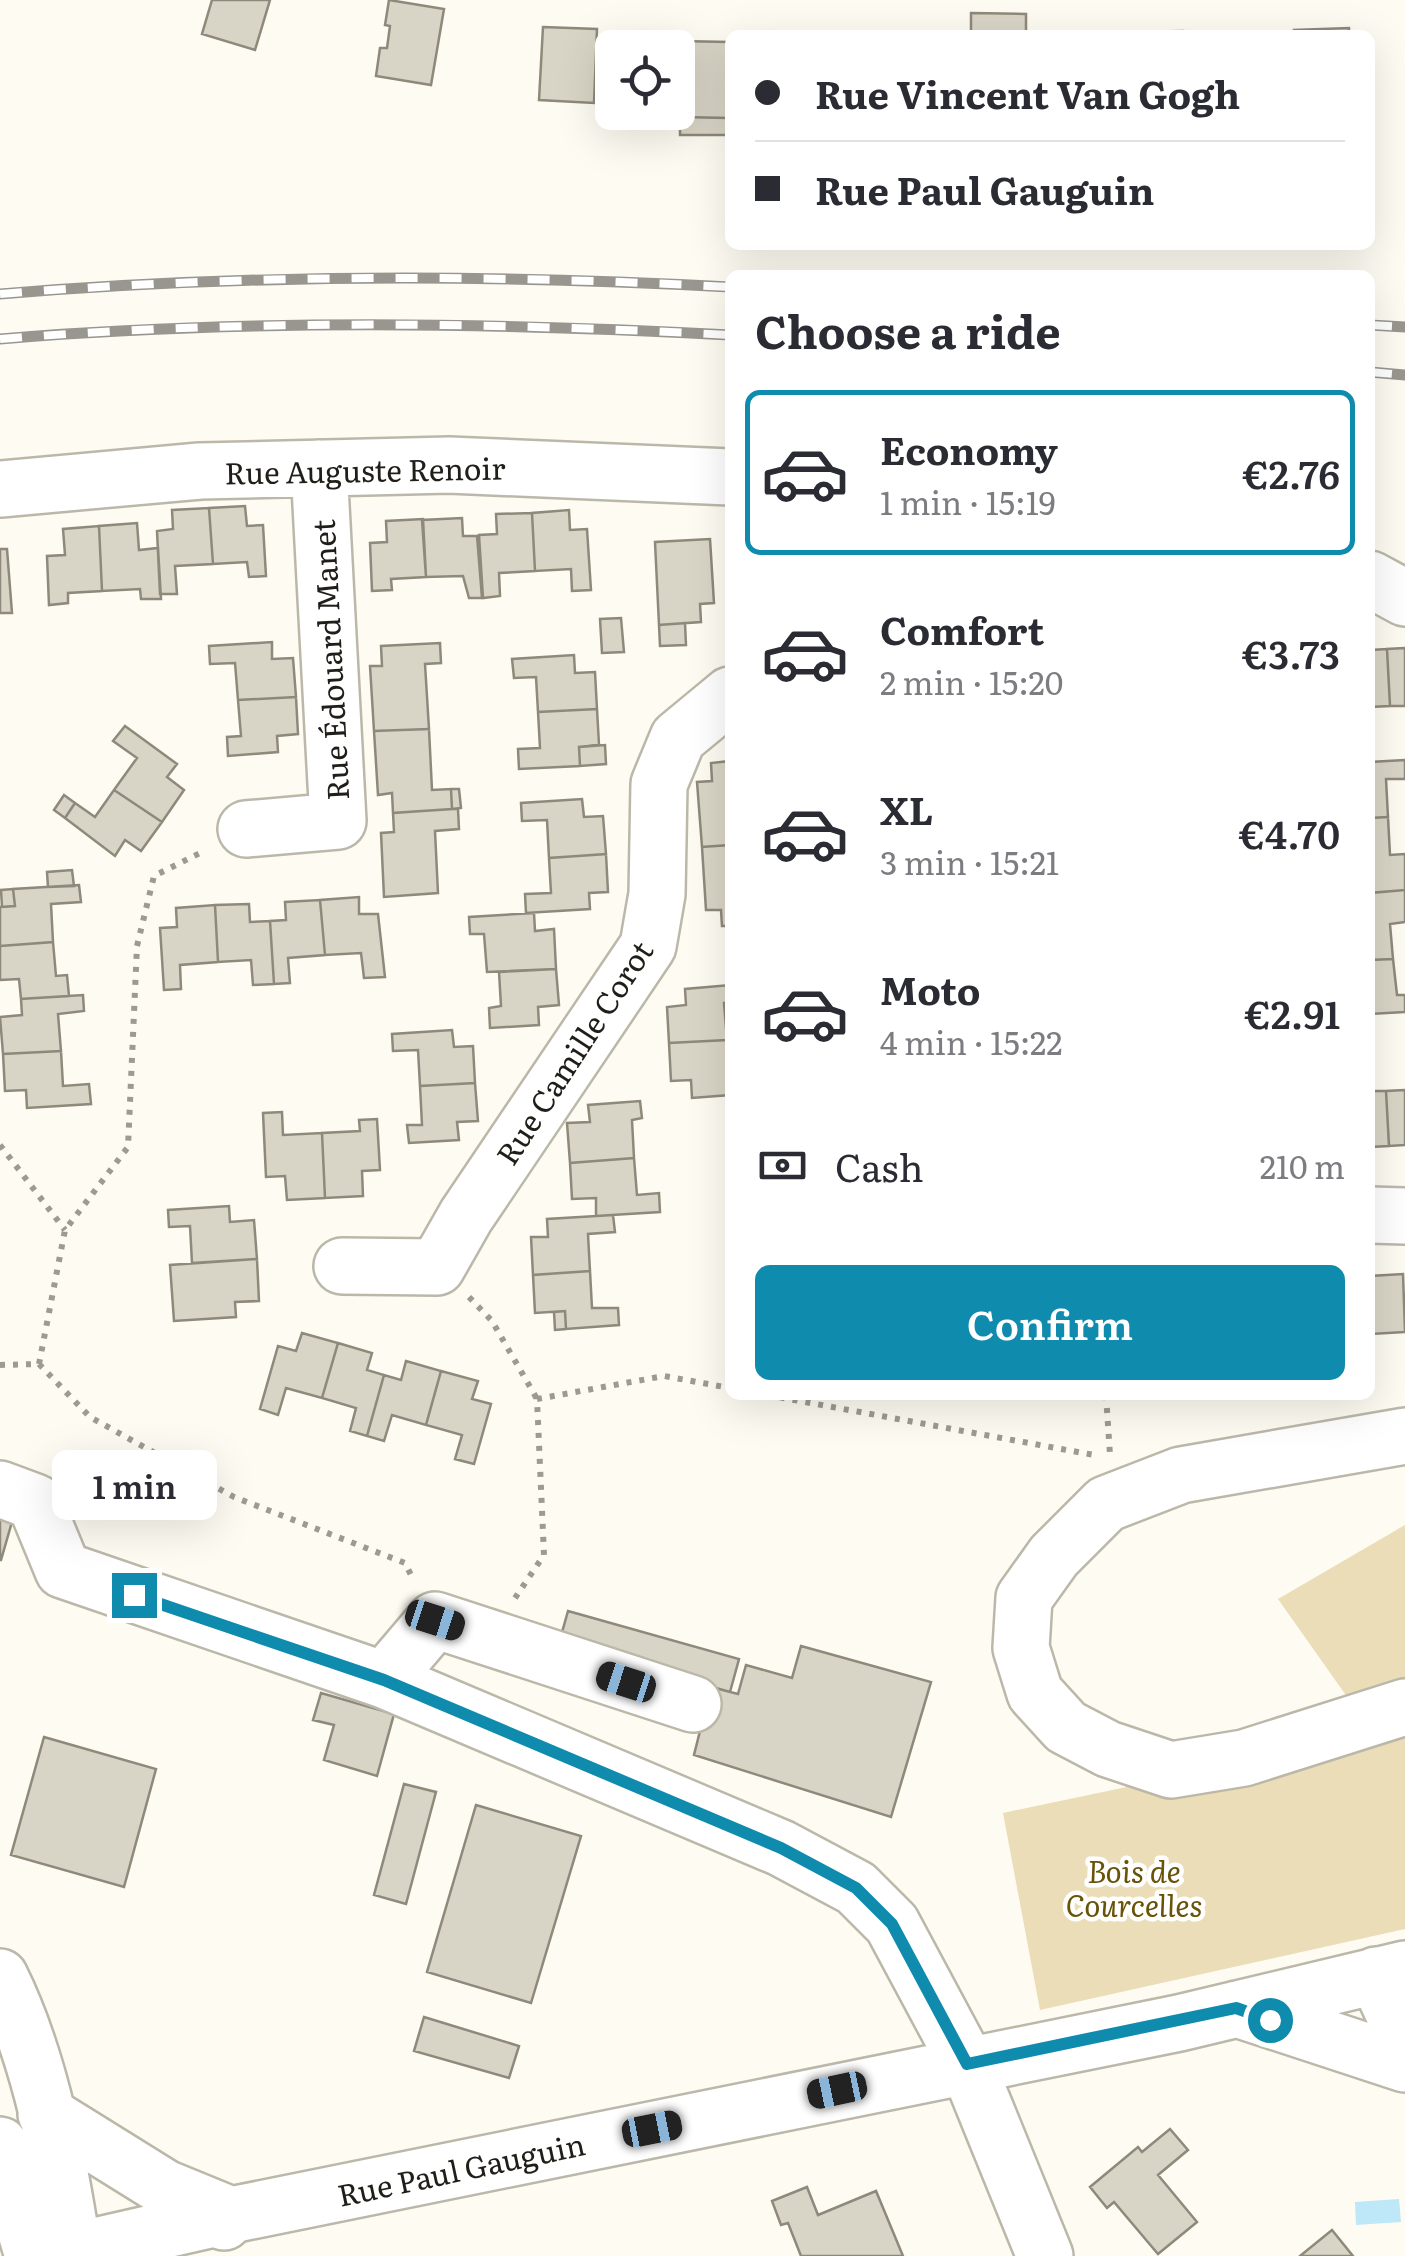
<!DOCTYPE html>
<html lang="en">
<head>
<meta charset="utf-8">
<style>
	body { margin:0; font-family:Literata,serif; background:#f2f2f3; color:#2b2b33; height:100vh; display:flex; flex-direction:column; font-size:38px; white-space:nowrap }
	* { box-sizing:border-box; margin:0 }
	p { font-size:32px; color:#7c7c81 }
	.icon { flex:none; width:55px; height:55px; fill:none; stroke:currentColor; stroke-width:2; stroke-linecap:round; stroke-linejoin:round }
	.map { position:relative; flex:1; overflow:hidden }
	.drawer { position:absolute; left:725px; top:270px; width:650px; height:1130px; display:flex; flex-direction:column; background:#fff; border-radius:15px; box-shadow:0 10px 40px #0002 }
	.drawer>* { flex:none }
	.hud { position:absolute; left:725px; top:30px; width:650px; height:220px; border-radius:15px; box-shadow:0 10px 40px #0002; display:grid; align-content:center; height:220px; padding:0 30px; background:#fff }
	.controls { position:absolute; left:595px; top:30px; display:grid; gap:20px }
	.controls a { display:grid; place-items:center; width:100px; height:100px; border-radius:15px; background:#fff; box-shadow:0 10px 40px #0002; font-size:50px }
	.end { position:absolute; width:45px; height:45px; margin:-22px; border:12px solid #0f8bad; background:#fff; box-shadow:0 0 0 5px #fff }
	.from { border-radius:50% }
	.bubble { position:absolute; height:70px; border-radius:15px; background:#fff; box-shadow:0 10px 40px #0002; font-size:32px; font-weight:600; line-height:70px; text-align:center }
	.car { position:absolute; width:30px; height:60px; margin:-30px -15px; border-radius:12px; box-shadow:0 0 8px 2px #0007; background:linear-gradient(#222 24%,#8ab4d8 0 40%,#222 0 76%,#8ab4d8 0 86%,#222 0) }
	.hud b { display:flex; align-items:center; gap:35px; height:95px; font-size:38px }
	.hud b+b { border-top:2px solid #e1e1e2 }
	.hud i { width:25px; height:25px; background:#2b2b33 }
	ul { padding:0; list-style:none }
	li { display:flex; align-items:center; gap:30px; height:165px; margin:0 20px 15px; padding:0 10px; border:5px solid transparent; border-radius:15px }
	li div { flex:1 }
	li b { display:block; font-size:38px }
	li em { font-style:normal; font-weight:600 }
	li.current { border-color:#0f8bad }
	li>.icon { width:90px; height:90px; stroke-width:1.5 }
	h2 { padding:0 30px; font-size:45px; line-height:120px }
	.pay { display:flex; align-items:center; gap:25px; height:110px; padding:0 30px; font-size:38px }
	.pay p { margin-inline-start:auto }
	.primary-button { display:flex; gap:20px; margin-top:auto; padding:20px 30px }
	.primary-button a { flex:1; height:115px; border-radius:15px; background:#0f8bad; color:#fff; font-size:40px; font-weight:600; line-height:115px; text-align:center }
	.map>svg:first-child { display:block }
</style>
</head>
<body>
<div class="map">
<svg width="1405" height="2256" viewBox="0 0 1405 2256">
	<rect width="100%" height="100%" fill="#fefbf2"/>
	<path fill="#eaddb7" d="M1405,1525V1929L1040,2010L1003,1813L1374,1735L1278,1599Z"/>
	<path fill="#bee7f8" d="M1399,2199L1401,2222L1356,2225L1355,2202Z"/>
	<path fill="#d9d5c6" stroke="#8e897b" stroke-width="2.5" d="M212,0H270L255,50L202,34Z
		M389,0L444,9L431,85L376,76L380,48H387L390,26L385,25Z
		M971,13L1026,14V35H971Z
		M543,27L597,29L594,103L539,100Z
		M1349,28V35H1294V30Z
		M1183,31V35H1129V32Z
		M678,41L730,42V118L678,117Z
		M680,117L729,118V135H680Z
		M245,506L247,526L263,525L266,576L249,577L247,562L213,564L209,508Z
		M209,508L213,564L175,566L177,594H160L157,531L173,529L172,510Z
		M569,510L570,530L587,529L591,590L572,591L571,569L535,571L532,513Z
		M532,513L535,571L499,573L500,596L483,598L479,535L497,534L496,514Z
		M462,518L463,536H477L482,598H469L463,576L426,577L422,520Z
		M423,519L426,577L391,579L392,590L372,591L370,543L387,542L386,521Z
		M137,523L139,550L158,548L161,599H141L140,589L102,591L99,526Z
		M99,526L102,591L68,593V603L49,605L47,556L65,555L63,529Z
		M710,539L714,603L700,604L701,622L659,625L655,542Z
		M0,549H7L12,613H0Z
		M621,618L624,652L602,653L600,619Z
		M685,623L686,645L660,646L659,625Z
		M272,642V659L293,658L296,697L238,700L235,663L210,664L209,646Z
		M440,643L441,663L425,664L429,729L374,731L370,666H382L381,646Z
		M1405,648V706H1390L1387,649Z
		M1387,649L1390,706L1370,707V650Z
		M574,655L575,673L595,672L597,709L538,712L536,677L514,678L512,659Z
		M296,697L298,734L277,736L278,752L228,756L227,737L241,736L238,700Z
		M597,709L599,745L579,747L580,766L519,769L518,749L540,748L538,712Z
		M125,726L177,764L167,777L184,790L162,822L114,790L137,758L113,741Z
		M429,729L432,790L451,789L452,809L393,813L392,793L378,795L374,731Z
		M605,745L606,764L580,766L579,747Z
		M1405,760V779H1386L1388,817L1370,818V762Z
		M730,761V845L702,847L697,782L712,781L711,763Z
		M451,789H459L461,808L452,809Z
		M114,790L162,822L141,851L125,840L115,856L65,818L75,803L95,817Z
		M64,795L75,803L65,818L54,810Z
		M582,799L584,817L603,816L606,854L549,858L547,820L522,821L521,803Z
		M452,809H458L459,829L435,831L438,893L384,897L381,833L394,832L393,813Z
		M1388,817L1390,855L1405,854V890L1370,893V818Z
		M730,845V926H722L721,910H706L702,847Z
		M606,854L608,892L589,893L590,909L526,913L525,894L551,893L549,858Z
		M72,870L74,886L48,887L47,872Z
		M79,885L81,902L51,904L53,942L0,946V907L15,906L13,889Z
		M13,889L15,906L2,907L1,890Z
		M1405,890V922L1390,924L1393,959L1370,960V893Z
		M359,897V914H378L385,977L364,978L361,953L325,955L320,900Z
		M320,900L325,955L288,958L290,983L274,984L270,921L286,920L285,902Z
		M249,904L250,922L270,921L274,984L253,985L251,960L218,962L215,905Z
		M215,905L218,962L180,965L181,989L164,990L160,928L177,927L176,908Z
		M534,913L535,931L554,929L556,969L487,972L484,934H470L469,917Z
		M53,942L56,976L67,975L69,996L21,999L19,979L0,980V946Z
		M1393,959L1397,995H1405V1012L1370,1014V960Z
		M556,969L559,1005L538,1007L539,1025L490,1028L489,1008L501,1006L499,972Z
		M730,985V1002L724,1003L727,1040L669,1043L667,1007L686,1005L685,989Z
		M83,995L84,1011L58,1014L61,1051L3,1054L0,1017L22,1015L21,999Z
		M452,1030L454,1047L473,1046L475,1083L420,1086L418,1050L393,1051L392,1034Z
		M727,1040L730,1095L692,1098L691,1080L671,1081L669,1043Z
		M61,1051L63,1086L89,1084L91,1104L27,1108L26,1090L5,1091L3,1054Z
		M475,1083L478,1121L457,1122L459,1140L409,1143L407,1125H422L420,1086Z
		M1405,1090V1145L1389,1146L1386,1091Z
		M1370,1091H1386L1389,1146L1370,1147Z
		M640,1101L642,1118L632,1120L634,1158L570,1163L567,1123L590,1122L588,1105Z
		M282,1112L283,1135L322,1133L325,1198L287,1200L285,1176L266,1177L263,1113Z
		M377,1119L380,1170L362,1171L363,1196L325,1198L322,1133L360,1131L359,1120Z
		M634,1158L637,1195L659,1193L660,1212L596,1216V1198L572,1199L570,1163Z
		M229,1206L230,1222L254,1220L257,1259L192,1263L190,1226L169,1227L168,1210Z
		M613,1215L615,1232L588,1234L590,1271L533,1275L531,1237H548L547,1219Z
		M257,1259L259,1301L235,1302L236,1317L174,1321L170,1265Z
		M590,1271L592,1308H618L619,1325L566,1329L565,1311L535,1313L533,1275Z
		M1403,1274L1405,1332L1371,1334L1370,1276Z
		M565,1311L566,1329L555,1330L554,1312Z
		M302,1333L338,1343L322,1398L286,1388L278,1415L260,1409L278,1346L296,1351Z
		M338,1343L372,1353L367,1370L384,1375L367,1436L350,1431L356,1408L322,1398Z
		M406,1361L441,1371L426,1425L392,1415L384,1441L367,1436L384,1375L401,1380Z
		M441,1371L478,1381L472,1399L491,1404L474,1464L455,1459L462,1435L426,1425Z
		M0,1504L16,1508L1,1560H0Z
		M568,1611L739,1659L730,1692L559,1643Z
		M801,1646L931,1682L891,1817L694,1755L711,1687L738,1694L746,1665L792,1678Z
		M321,1693L394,1714L377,1776L324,1760L334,1725L313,1720Z
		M44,1737L156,1769L124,1887L11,1855Z
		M404,1784L436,1792L406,1904L374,1895Z
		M476,1805L581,1836L531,2003L427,1972Z
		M424,2017L519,2046L509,2078L414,2051Z
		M1170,2129L1188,2150L1158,2175L1197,2222L1158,2254L1114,2202L1107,2208L1090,2187L1138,2147L1142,2152Z
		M807,2187L818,2215L876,2191L903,2256H801L788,2223L781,2225L772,2201Z
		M1332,2230L1353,2256H1300Z"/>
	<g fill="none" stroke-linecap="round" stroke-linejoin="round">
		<g stroke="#bcb8a9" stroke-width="60">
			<path id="minor" d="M0,489L200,471L449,465L730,477
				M1370,579L1405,598
				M246,829L338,821L319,468
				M1370,1215L1405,1216
				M342,1266L437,1267L466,1216L648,946L657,894L659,784L678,738L730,695
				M1405,1436L1181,1475L1106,1504L1054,1556L1024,1598L1021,1648L1035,1693L1066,1727L1108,1749L1171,1770L1244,1758L1405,1707
				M0,1489L35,1502L63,1570L384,1680L781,1848L856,1888L892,1924L967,2064L1045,2256
				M384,1680L435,1620L693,1704
				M1376,1975L1405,2038
				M0,1977C41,2059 60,2165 74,2256
				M1237,2009L1405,2064
				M46,2114L165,2188L231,2215L224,2222
				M0,2145L33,2256
				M51,2256L231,2215L1179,2023L1405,1969"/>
		</g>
		<path stroke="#9d9a92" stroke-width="6" stroke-dasharray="5 8" stroke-linecap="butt" d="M0,1145L65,1230
			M469,1297L492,1321L537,1399
			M39,1364L90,1417L234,1497L405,1563L413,1579
			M0,1365L39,1364L65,1230L128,1147L137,946L154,876L204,851
			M767,1395L1094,1455
			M1106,1395L1110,1455
			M515,1598L544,1555L537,1399L664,1376L730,1388"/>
		<use href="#minor" stroke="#fff" stroke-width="55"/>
		<g stroke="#99968f" stroke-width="11">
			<path id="rail" d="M0,294C243,274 487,274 730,287
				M1370,325L1405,327
				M0,339C242,319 487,322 730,335
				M1370,372L1405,375"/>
		</g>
		<use href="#rail" stroke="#fff" stroke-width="8" stroke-dasharray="22" stroke-linecap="butt"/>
	</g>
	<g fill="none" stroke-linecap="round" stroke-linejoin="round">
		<path stroke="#0f8bad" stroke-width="12" d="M134,1595L384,1680L781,1848L856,1888L892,1924L967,2064L1236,2008L1270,2020"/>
	</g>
	<g text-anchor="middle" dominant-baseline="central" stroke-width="9" stroke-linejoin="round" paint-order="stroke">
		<g font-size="30" fill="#201e18" stroke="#fff">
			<text transform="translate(365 469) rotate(-1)">Rue Auguste Renoir</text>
			<text transform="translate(329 660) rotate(-93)">Rue Édouard Manet</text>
			<text transform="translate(573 1052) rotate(-57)">Rue Camille Corot</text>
			<text transform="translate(461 2168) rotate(-12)">Rue Paul Gauguin</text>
		</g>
		<g font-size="30" font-style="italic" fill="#685309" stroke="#fff">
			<text x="1134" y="1870">Bois de<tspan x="1134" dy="34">Courcelles</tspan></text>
		</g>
	</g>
</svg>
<div class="controls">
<a><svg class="icon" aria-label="locate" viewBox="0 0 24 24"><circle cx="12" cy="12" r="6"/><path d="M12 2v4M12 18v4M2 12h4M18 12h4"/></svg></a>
</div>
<i class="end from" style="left:1270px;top:2020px"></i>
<i class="end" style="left:134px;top:1595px"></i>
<div class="bubble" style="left:52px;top:1450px;width:165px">1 min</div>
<i class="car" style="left:435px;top:1620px;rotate:108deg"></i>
<i class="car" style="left:626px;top:1682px;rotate:288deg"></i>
<i class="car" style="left:837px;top:2090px;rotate:258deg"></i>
<i class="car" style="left:652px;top:2129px;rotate:79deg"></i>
<div class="hud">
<b><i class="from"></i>Rue Vincent Van Gogh</b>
<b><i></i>Rue Paul Gauguin</b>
</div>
<section class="drawer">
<h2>Choose a ride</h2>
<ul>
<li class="current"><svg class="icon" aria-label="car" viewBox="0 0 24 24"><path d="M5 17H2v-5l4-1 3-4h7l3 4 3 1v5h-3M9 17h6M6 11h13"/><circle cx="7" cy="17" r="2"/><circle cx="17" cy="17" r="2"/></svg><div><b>Economy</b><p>1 min · 15:19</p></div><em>€2.76</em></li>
<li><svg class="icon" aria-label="car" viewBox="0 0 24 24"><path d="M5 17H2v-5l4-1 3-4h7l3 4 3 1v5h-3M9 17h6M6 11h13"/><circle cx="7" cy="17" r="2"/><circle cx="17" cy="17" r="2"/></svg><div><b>Comfort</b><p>2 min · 15:20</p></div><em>€3.73</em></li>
<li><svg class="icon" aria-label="car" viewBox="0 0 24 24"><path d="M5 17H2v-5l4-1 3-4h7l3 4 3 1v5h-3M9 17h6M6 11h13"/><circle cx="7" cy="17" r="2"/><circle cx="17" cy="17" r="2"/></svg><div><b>XL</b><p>3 min · 15:21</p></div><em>€4.70</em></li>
<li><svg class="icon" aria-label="car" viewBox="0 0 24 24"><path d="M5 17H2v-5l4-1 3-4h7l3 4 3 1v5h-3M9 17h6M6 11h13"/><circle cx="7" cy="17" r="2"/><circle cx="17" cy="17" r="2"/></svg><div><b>Moto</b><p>4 min · 15:22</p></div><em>€2.91</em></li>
</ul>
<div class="pay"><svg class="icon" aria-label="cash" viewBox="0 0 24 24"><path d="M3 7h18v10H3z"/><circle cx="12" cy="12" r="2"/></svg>Cash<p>210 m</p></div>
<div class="primary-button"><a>Confirm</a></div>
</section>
</div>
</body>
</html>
